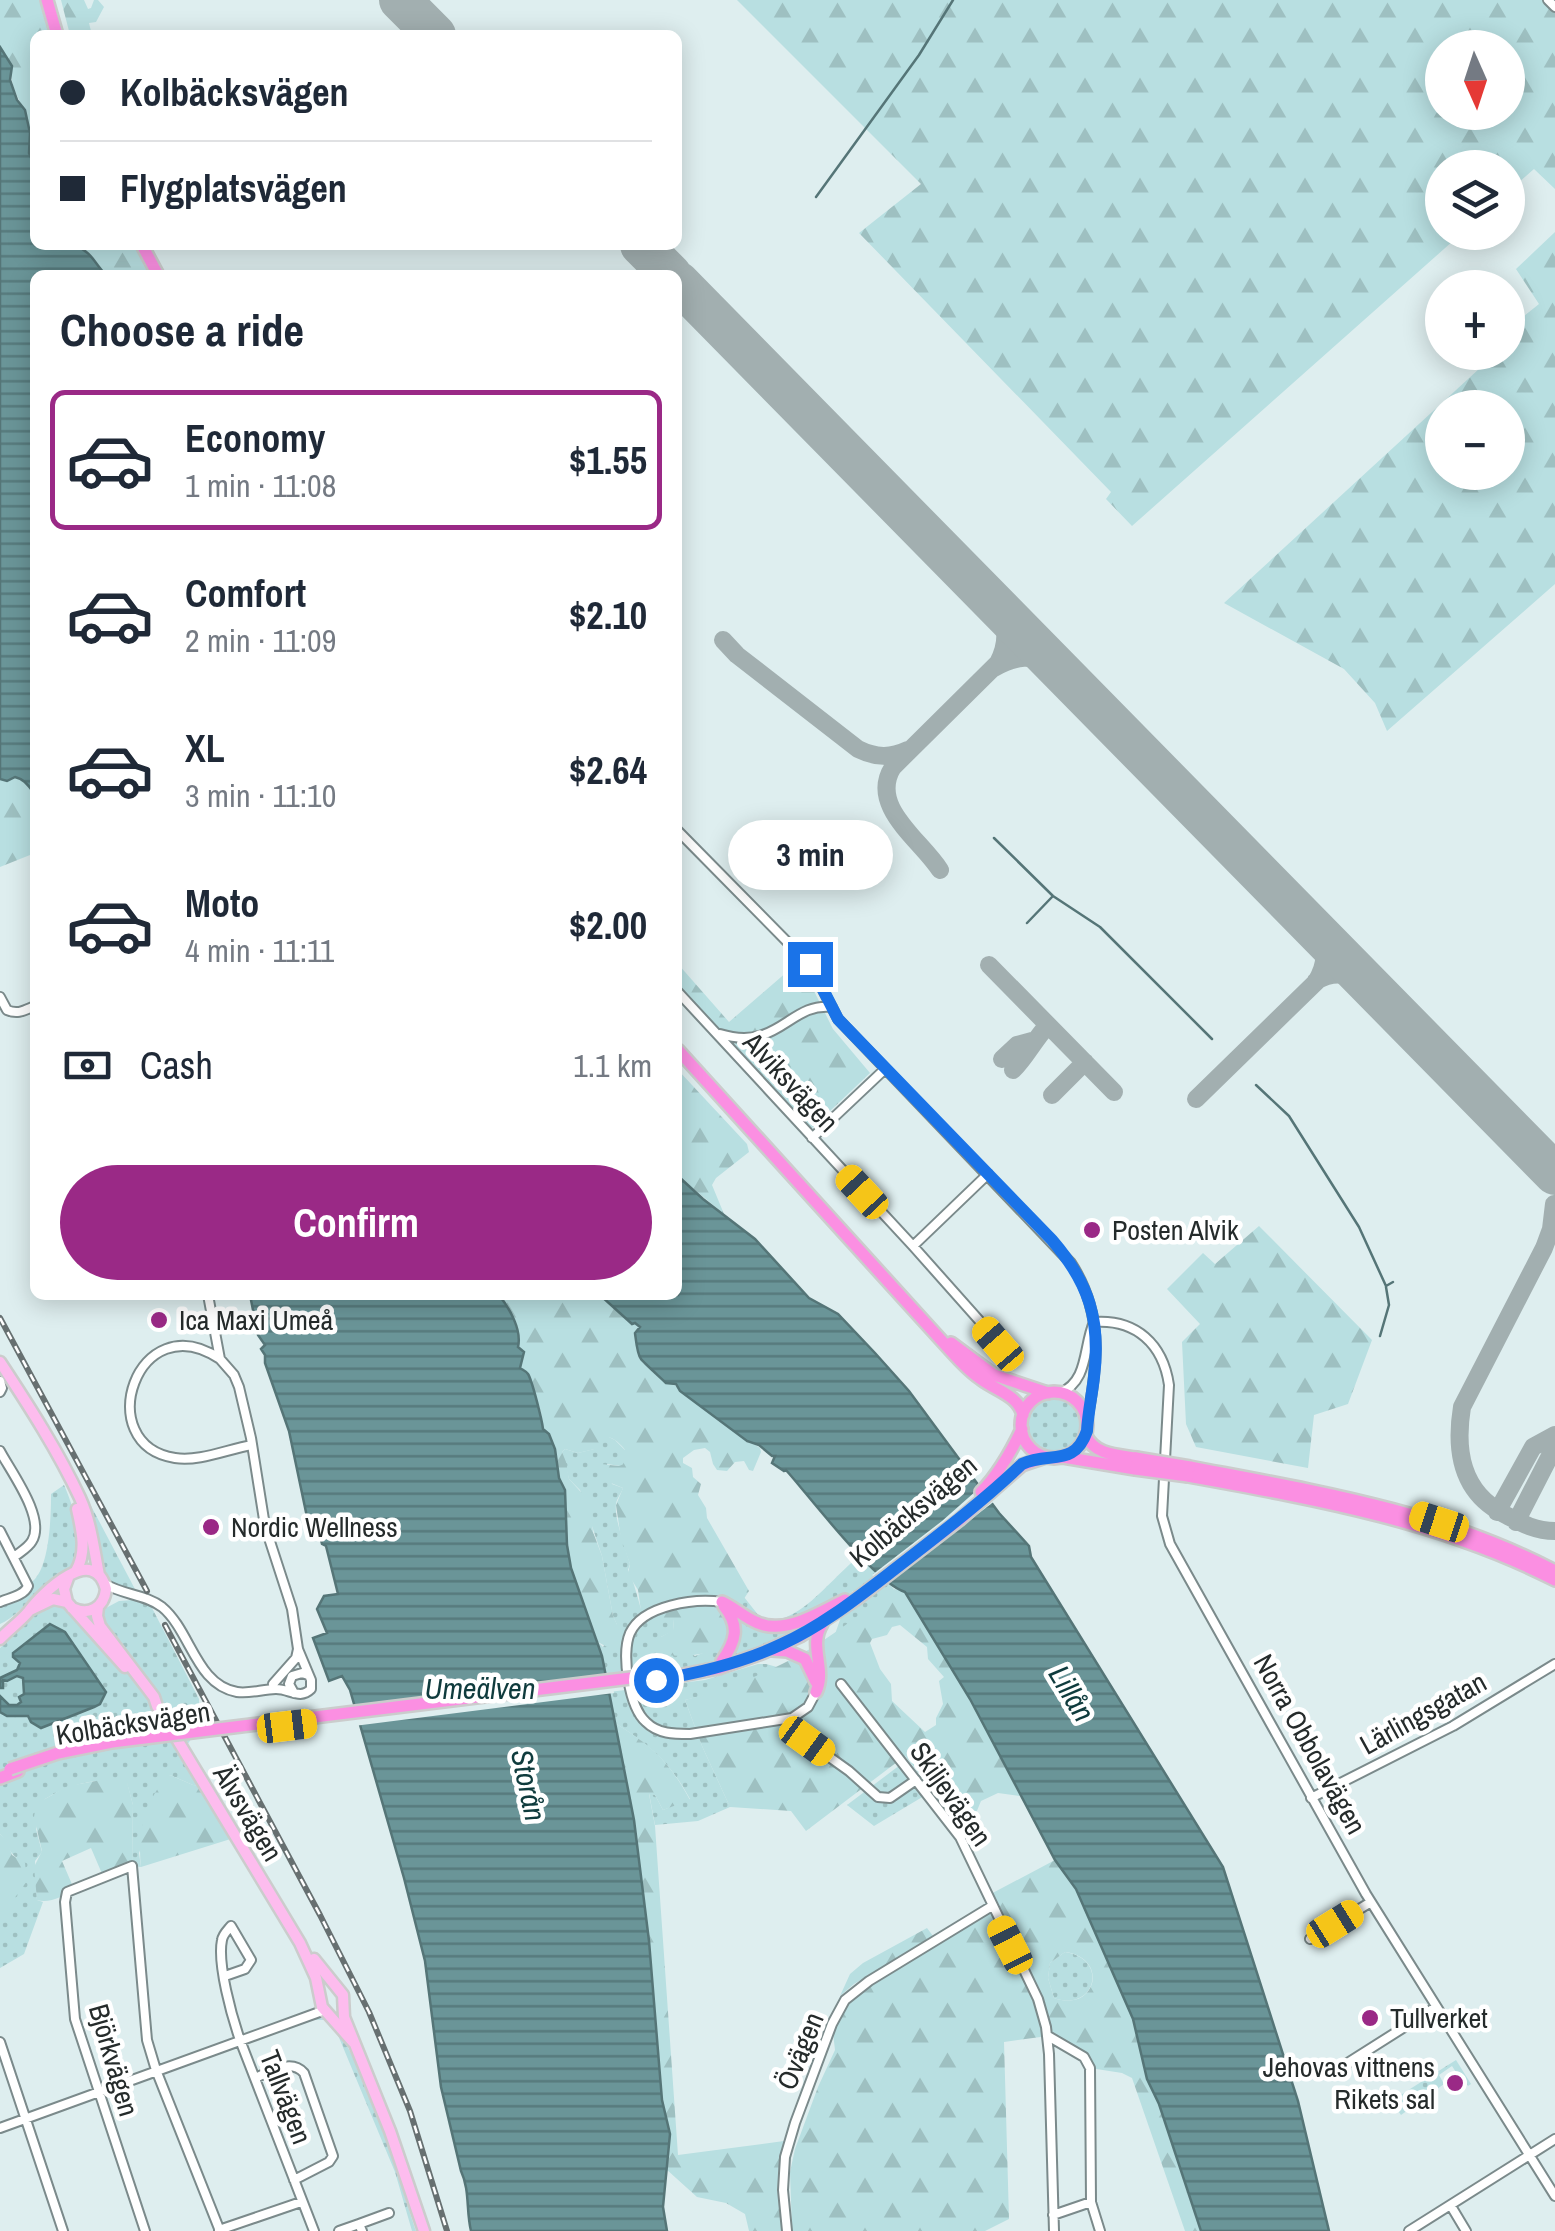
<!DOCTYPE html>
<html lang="en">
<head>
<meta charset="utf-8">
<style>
	body { margin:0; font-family:"Archivo Narrow",sans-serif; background:#f6f6f7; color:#1f2937; height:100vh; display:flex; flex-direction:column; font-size:38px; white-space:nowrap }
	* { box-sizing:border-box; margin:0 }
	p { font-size:32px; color:#747a83 }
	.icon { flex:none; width:55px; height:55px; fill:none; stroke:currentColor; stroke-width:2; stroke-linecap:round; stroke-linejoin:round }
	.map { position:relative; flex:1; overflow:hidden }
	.details { position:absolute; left:30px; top:270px; width:652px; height:1030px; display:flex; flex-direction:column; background:#fff; border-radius:15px; box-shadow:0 5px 25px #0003 }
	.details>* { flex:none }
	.top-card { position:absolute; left:30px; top:30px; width:652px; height:220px; border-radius:15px; box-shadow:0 5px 25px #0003; display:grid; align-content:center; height:220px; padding:0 30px; background:#fff }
	.needle { width:65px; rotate:177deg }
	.controls { position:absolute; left:1425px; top:30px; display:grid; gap:20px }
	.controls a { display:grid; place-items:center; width:100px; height:100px; border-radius:50%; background:#fff; box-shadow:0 5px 25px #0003; font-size:50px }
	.end { position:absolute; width:45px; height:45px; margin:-22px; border:12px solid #1a73e8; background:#fff; box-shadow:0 0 0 5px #fff }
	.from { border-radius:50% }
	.bubble { position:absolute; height:70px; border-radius:35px; background:#fff; box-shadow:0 5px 25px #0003; font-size:32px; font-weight:700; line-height:70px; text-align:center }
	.car { position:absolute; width:30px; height:60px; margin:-30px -15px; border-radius:12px; box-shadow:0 0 8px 2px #0007; background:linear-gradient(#f5c518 24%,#345 0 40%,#f5c518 0 76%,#345 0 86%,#f5c518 0) }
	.top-card b { display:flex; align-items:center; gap:35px; height:95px; font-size:38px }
	.top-card b+b { border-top:2px solid #e0e1e3 }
	.top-card i { width:25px; height:25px; background:#1f2937 }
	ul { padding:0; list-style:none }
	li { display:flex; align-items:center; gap:30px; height:140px; margin:0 20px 15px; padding:0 10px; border:5px solid transparent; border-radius:15px }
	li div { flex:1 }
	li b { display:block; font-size:38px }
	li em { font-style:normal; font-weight:700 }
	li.on { border-color:#9a2986 }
	li>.icon { width:90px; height:90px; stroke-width:1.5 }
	h2 { padding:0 30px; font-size:45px; line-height:120px }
	.pay { display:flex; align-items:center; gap:25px; height:110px; padding:0 30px; font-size:38px }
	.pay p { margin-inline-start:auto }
	.primary-button { display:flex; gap:20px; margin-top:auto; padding:20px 30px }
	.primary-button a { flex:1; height:115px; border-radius:60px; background:#9a2986; color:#fff; font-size:40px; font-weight:700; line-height:115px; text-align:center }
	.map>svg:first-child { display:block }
</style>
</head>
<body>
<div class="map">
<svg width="1555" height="2231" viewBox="0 0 1555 2231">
	<defs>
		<pattern id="grass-dots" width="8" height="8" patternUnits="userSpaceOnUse" patternTransform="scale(2.5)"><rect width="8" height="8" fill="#b8dfe1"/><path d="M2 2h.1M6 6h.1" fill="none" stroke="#9ec0c1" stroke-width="1.8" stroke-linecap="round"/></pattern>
		<pattern id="forest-firs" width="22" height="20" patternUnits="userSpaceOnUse" patternTransform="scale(2.5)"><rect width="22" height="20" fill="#b8dfe1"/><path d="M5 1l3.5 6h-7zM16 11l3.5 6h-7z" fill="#9ec0c1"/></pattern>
		<pattern id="water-rules" width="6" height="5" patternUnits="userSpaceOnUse" patternTransform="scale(2.5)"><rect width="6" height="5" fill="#6a9598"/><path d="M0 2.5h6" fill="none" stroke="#577a7c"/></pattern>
	</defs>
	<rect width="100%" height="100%" fill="#deeeef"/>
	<path fill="url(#grass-dots)" d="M1026 1427a28 28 0 1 1 56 0a28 28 0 1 1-56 0Z
		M607,1436L615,1440L626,1451L624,1465L620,1466L607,1464L612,1484L623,1488C621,1494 617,1498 616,1504C614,1518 626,1550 630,1564L628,1570C635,1584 637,1597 642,1612L674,1619L673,1631L661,1637L695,1656L739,1639L743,1621L738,1608L744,1597L763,1621C801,1625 832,1576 860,1556L883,1578L859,1597L853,1591C834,1605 816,1621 795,1631C737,1663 672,1672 608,1685L598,1642L603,1647L617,1625L613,1616L602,1556L580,1490L569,1479L562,1452L565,1449L578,1453L594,1449L603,1437Z
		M64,1485C73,1505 89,1552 70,1570C61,1579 48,1585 37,1594C25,1604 14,1618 0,1624V1597C11,1593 27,1588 35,1579C50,1562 51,1515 51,1494Z
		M81,1487L136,1591L112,1585L107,1579Z
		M887,1582L894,1589L830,1666L685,1700L702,1746L730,1807L698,1821L655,1825L649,1793L655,1795L663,1810L690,1799C669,1761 651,1746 615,1723L609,1692L705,1680L758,1664H766L799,1673L828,1654L841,1617Z
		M133,1600L151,1606L199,1699C199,1721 198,1733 183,1750L205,1786L193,1785L170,1775L139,1853L141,1867L132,1866L133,1805L127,1783C96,1777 72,1783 45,1799L36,1829L42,1852L35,1861L37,1900L43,1902L24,1954L0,1968V1916L17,1858C8,1852 8,1842 0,1834V1648L41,1610L50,1606L60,1605L69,1611L104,1609L119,1601Z
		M900,1765L924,1796L874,1826L847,1805Z
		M1065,1952C1110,1959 1095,2013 1054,1998L1048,1978L1050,1963Z
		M322,2016C358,2034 402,2188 416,2231H412L395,2172L335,2028L326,2020H311L315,2016Z
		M1456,2060L1471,2084L1468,2086L1464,2079L1461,2080L1452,2066L1439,2075L1444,2084L1401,2115L1391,2101Z"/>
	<path fill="url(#forest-firs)" fill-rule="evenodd" d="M0,0H47L57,35H35V167C26,148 31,139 27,120C22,100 8,87 12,66L0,47Z
		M61,0H84L88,9L91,8L94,0H98L104,7L96,22L89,23L92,35H70Z
		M737,0H1555V189L1534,169L1508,192V168H1442V232L1462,233L1132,526L1106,499L1111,492L859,233L921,184ZM1442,48H1508V112H1442Z
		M1555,232V584L1387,731L1375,703L1344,669L1224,603L1480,368L1483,353L1508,352V329L1539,304L1516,269ZM1442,408H1508V472H1442Z
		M75,245H142L158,275H106L90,254Z
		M15,777C44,788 35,826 35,853L0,867V779L7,781Z
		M678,964L729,1022L788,971L800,982L811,985L833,1029L870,1073L811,1129L678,986Z
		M678,1070L747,1144L749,1152L716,1178L712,1185L724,1214L678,1176Z
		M1259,1226L1372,1340L1348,1404L1314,1415L1308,1468L1196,1447L1186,1424L1182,1342L1200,1324L1167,1289L1203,1253L1215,1264Z
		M499,1295H601L632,1323L635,1322L640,1327L643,1363C662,1369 673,1385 688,1397C711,1415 736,1432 760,1448L761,1452L753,1471L749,1470L744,1461L735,1462L727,1471L717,1470L713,1464L710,1452L705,1448L694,1450L683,1458V1463L692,1468L693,1477L701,1484L698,1495L706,1508L707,1518L749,1591L738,1608L743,1621L749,1630C730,1652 693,1658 665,1655L658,1643L661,1637L673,1630L674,1619L642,1618L638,1590L628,1574L630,1564L621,1539L616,1505L623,1488L606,1481L595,1468L601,1464L619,1466L624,1464L623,1455L625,1450C621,1444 608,1432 602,1440C599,1443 598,1447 595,1449L578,1453L565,1449L562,1452L566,1462L569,1479L589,1501L593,1532L602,1556L613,1616L620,1631L618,1638L607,1647L598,1642L571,1568L567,1545L565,1490L559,1478L555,1449L549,1434L542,1429L541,1412L527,1373L520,1369L524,1352L518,1347L519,1332Z
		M894,1589L905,1591L970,1699L1020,1796L998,1793L981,1801L974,1818L961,1826L905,1756L806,1831L791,1811L730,1807L702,1746L685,1700C726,1690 765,1674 803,1653C835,1635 864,1610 894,1589ZM900,1625L927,1647L928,1659L944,1677L939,1681L943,1704L936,1718V1725L925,1732L892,1701L891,1684L880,1669L870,1643L872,1639L887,1635L892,1627Z
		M615,1723C652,1746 669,1761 690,1800L663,1810L655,1795L649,1794L655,1826L678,2155L784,2141L807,2094L785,2157L787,2231H749L745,2214L726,2203L697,2197L666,2169L670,2134L662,2100L649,1940L634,1820Z
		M170,1775L193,1785L205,1786L237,1837L141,1867C137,1835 145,1797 170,1775Z
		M107,1779L127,1782L133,1805L132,1866L103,1876L91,1848L62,1861L74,1889C64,1896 49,1904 37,1900L34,1867L42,1851L34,1817L35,1811L45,1799L68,1786Z
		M0,1834L7,1841L12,1855L25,1863L27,1881L0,1918Z
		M1055,1860L1076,1889L1133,2019L1147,2079L1159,2104L1201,2231H1185L1132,2078L1122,2073L1090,2068L1084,2057L1048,2036L1004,2042L1009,2219L985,2231H792L790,2172L795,2149L818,2087L835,2050L832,2024L845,2000L982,1913L987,1896ZM1065,1952C1110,1958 1096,2013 1054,1998L1048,1978L1050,1963Z
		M927,1928L933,1936L854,1984L840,1996L850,1974L863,1963Z"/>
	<path fill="url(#water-rules)" stroke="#557577" stroke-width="2.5" d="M0,47L12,66L10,80L17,100L25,110L30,133L29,153L35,167V245H75C93,253 94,263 106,275H35V794C28,786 26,780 15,777L7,781L0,779Z
		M678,1176L703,1199L755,1239L809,1298L838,1314L875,1353L909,1391L999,1513L1029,1546L1031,1557L1223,1867L1298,2101L1329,2231H1201L1159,2104L1147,2079L1133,2019L1076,1889L1055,1860L970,1699L905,1592C875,1583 810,1497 786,1470L784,1471L772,1463L775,1456H772L759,1445L747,1441L680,1391L676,1384L666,1383C662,1379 643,1362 641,1359C637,1354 636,1340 635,1333L640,1327L635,1323L632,1324L601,1296L678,1295Z
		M250,1295H499C510,1309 522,1330 518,1347L524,1352L520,1368C523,1370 526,1371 528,1374C532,1380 542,1420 543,1429L549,1434L555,1449L559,1478L565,1490L567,1545L571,1568L602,1656L634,1820L649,1941L662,2100L670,2134L663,2207L667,2231H471C466,2211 470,2190 461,2171L441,2087L425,1961L404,1878L350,1690L342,1676L329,1681L313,1638L327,1633L317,1609L324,1596L338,1594L326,1546L322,1544L320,1536L307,1517L289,1431L265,1363V1355L261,1349L265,1345L258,1335Z
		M50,1624L65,1632L106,1692L100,1704L94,1707L41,1728L31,1722L28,1716H7L0,1712V1696L9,1705H17L21,1702L19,1697L24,1694L23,1678L17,1676L7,1681L3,1680V1688H0V1678L17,1670L20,1663L13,1657V1653Z"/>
	<path fill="#deeeef" d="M985,1483L996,1500L885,1586L872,1575L942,1521Z
		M611,1676L614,1693L354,1726L350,1710Z"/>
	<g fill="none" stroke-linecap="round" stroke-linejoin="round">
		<path stroke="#557577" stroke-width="2.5" d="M816,197L919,55L953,0
			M994,838L1053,896L1100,927L1212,1039
			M1027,923L1052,897
			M1256,1085L1289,1116L1359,1227L1386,1286L1393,1282
			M1380,1336L1389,1305L1386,1287"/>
		<path stroke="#a2afb0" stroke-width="18" d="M667,275L669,273
			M723,640L737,655L858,749C876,758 891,758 908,750
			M994,668C1016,655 1032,655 1055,665
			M940,870C921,840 868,806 893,767L998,663C1009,642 1007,625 996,605
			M989,965L1114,1092
			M1316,981C1338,968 1354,976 1373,989
			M1002,1059L1017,1045L1032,1041
			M1013,1070C1027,1056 1034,1040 1048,1025
			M1052,1095L1085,1062
			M1196,1099L1316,982C1328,962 1327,948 1313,928
			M1554,1204L1551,1229L1544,1248L1462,1407C1455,1450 1461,1492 1504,1514C1521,1523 1535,1531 1555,1531
			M1497,1512L1533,1447L1555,1435
			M1516,1522L1555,1446"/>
		<path stroke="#a2afb0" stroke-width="42" d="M400,0L435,35
			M641,245L671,275
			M678,282L1555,1174"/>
		<g stroke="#7b8a8b" stroke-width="12">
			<path id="minor" d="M1548,0L1555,7
				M678,831L810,965L838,1019L1071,1263C1104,1314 1098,1364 1087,1421
				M678,992L913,1246L1009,1354
				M0,997L7,1010C18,1015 25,1010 35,1006
				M720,1034C779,1052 789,1002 832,1007
				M812,1138L885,1069
				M913,1246L988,1174
				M1094,1322C1136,1319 1163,1344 1169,1385L1162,1516L1170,1544L1366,1894L1555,2196
				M220,1359C137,1303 90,1445 175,1458C199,1462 228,1449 252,1445
				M0,1381L2,1388L0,1392
				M1060,1393C1089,1381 1083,1347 1094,1322
				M0,1451C11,1472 46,1518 32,1541C28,1548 20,1552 14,1557
				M0,1531L28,1586C24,1596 9,1598 0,1602
				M105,1584C123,1595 145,1594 162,1607C191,1631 196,1685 237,1692C250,1694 263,1689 276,1689C290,1689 300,1700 311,1689V1680L298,1649L292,1609L265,1526L251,1438L239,1387L234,1375L220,1359L208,1295
				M722,1602C695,1598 643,1605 630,1633C621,1654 629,1707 646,1722C658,1734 674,1734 690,1734L792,1718
				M273,1684L296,1658L298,1649
				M841,1684L960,1837L1038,1999L1046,2027L1049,2054L1054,2231
				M816,1692L808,1707L792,1718L807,1741L849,1771L878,1797L890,1798L916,1780
				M294,1693L289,1684L292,1676L302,1673L308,1675
				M1311,1798L1453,1726L1555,1664
				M1310,1939L1371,1902
				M225,1976L245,1969L251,1960L231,1926C227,1931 223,1934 222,1940C217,1964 232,2017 240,2040L314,2231
				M1048,2036L1084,2057L1090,2068L1091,2202L1100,2231
				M0,2042L63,2231
				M1335,2071L1436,2007
				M255,2078C270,2072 291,2058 304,2073L333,2156L329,2162L294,2180
				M0,2128L325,2010
				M1451,2206L1466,2231
				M1053,2215L1091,2202
				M359,2224L389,2213
				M219,2230L301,2202
				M145,2231L75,2019L65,1902L67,1892L132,1866L147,2040L156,2070L220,2231
				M339,2231L359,2224L362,2231
				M787,2231L783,2190L785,2157L795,2123L832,2024L845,2000L869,1981L992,1906
				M1409,2231L1555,2139"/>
		</g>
		<g stroke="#cbcccc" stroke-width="15">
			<path id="major" d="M0,1362C29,1406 58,1451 80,1498C91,1522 94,1550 99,1575
				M76,1571C87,1552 82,1531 77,1509
				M68,1578L64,1589L67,1602L125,1667
				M98,1607L97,1616L100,1626L154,1697L157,1706L300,1943L316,1978L322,2007L353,2042
				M30,1610L53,1599L67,1602
				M0,1639C9,1629 21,1621 29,1611C43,1592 94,1543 106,1589C104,1608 89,1616 72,1608
				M314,1959L343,1995L344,2017L390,2131L424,2231"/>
		</g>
		<g stroke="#cbcccc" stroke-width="16">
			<path id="highway" d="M47,0L57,35
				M142,245L158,275
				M678,1050L951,1351C960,1361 970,1372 981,1379C997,1391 1018,1395 1023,1415
				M951,1343L994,1375L1048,1393
				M1021 1425a33 33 0 1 1 66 0a33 33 0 1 1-66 0Z
				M1086,1436C1095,1455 1117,1455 1136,1458
				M1063,1457L1135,1469
				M1190,1467C1315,1491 1441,1511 1555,1571
				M1188,1476C1314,1499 1440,1521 1555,1580
				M981,1492C999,1474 1011,1452 1022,1429
				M722,1602C735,1608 745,1618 758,1623C786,1635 820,1612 845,1600
				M772,1650L787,1651L805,1659L816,1682
				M722,1661C736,1641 740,1626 724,1606
				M656,1680L719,1668L762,1653L800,1636L859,1597L959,1520L1022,1465L1046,1457
				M816,1692C827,1669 808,1646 822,1624
				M0,1778L18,1771"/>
		</g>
		<use href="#minor" stroke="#fff" stroke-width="8"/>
		<use href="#major" stroke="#fdbcee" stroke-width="10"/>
		<use href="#highway" stroke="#fb8fe2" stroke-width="11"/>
		<g stroke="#677071" stroke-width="6">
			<path id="rail" d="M0,1318L147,1591
				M165,1625L320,1915L369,2012L410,2111L447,2231"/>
		</g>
		<use href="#rail" stroke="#fff" stroke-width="2.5" stroke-dasharray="8" stroke-linecap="butt"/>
		<g stroke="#cbcccc" stroke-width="16" stroke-linecap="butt">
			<path id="highway-bridge" d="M1136,1458L1190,1467
				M1135,1469L1188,1476
				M10,1769L58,1753L112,1742L655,1675"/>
		</g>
		<use href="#highway-bridge" stroke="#fb8fe2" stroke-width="11"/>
	</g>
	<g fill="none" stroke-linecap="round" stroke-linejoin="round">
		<path stroke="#1a73e8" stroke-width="12" d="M656,1680C700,1673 742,1663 782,1644C822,1626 857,1598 891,1572C936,1537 981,1503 1022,1464C1050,1451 1074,1468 1087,1431C1088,1413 1092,1395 1094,1377C1101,1320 1089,1283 1052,1240L838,1019L810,964"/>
	</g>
	<g fill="#9a2986" stroke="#fff" stroke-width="4">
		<circle cx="1092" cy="1230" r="10"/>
		<circle cx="159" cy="1320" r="10"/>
		<circle cx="211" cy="1527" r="10"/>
		<circle cx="1370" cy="2018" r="10"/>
		<circle cx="1455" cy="2083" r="10"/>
	</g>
	<g text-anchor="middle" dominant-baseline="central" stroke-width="9" stroke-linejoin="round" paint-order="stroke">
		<g font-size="28" fill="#252b2b" stroke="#fff">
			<text transform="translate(791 1082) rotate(47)">Alviksvägen</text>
			<text transform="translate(913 1511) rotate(-40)">Kolbäcksvägen</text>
			<text transform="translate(1423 1713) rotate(-29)">Lärlingsgatan</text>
			<text transform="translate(133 1723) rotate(-9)">Kolbäcksvägen</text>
			<text transform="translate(1310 1744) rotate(61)">Norra Obbolavägen</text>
			<text transform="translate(951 1794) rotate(55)">Skiljevägen</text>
			<text transform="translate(248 1813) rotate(59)">Älvsvägen</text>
			<text transform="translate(800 2051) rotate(-68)">Övägen</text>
			<text transform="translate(114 2060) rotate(74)">Björkvägen</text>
			<text transform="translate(286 2097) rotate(69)">Tallvägen</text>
		</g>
		<g font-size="28" fill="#252b2b" stroke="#fff" text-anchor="start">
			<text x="1112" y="1230">Posten Alvik</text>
			<text x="179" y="1320">Ica Maxi Umeå</text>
			<text x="231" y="1527">Nordic Wellness</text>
			<text x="1390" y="2018">Tullverket</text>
			<text x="1435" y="2067" text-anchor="end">Jehovas vittnens<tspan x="1435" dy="32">Rikets sal</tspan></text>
		</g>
		<g font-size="30" font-style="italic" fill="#0f3b3d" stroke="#fff">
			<text x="480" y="1688">Umeälven</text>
			<text transform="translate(1072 1693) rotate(59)">Lillån</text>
			<text transform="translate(529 1785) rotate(78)">Storån</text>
		</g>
	</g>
</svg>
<div class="controls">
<a><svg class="needle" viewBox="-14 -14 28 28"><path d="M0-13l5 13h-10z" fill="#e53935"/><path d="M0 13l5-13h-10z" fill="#747a83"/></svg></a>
<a><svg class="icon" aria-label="layers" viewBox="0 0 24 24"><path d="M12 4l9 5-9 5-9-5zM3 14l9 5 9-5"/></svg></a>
<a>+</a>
<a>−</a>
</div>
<i class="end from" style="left:656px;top:1680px"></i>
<i class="end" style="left:810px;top:964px"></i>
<div class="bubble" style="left:728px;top:820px;width:165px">3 min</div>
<i class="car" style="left:862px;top:1192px;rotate:317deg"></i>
<i class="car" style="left:998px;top:1344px;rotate:319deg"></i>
<i class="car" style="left:1439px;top:1522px;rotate:288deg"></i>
<i class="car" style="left:287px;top:1726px;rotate:83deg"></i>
<i class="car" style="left:807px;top:1741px;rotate:126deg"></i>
<i class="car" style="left:1335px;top:1924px;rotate:58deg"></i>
<i class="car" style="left:1010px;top:1945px;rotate:333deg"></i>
<div class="top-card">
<b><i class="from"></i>Kolbäcksvägen</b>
<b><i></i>Flygplatsvägen</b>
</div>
<section class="details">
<h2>Choose a ride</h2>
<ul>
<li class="on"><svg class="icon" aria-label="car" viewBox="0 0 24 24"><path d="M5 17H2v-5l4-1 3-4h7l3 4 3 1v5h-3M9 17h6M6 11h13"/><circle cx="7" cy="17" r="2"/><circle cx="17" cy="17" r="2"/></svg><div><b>Economy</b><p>1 min · 11:08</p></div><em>$1.55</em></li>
<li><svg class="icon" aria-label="car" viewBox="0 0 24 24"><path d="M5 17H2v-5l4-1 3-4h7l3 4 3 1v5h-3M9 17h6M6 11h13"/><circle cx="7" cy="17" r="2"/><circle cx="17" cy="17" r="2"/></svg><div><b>Comfort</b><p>2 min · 11:09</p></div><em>$2.10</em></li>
<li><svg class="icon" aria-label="car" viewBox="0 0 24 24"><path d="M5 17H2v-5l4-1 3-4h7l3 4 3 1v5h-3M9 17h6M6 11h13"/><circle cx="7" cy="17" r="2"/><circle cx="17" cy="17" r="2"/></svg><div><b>XL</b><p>3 min · 11:10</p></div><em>$2.64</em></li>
<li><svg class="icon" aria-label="car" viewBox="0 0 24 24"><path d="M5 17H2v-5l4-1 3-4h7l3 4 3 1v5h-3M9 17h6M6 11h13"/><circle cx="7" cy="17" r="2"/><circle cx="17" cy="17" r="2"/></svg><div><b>Moto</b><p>4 min · 11:11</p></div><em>$2.00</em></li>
</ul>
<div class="pay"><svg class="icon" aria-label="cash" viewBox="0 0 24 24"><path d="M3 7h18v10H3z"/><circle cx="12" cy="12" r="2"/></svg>Cash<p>1.1 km</p></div>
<div class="primary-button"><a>Confirm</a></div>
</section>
</div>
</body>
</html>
